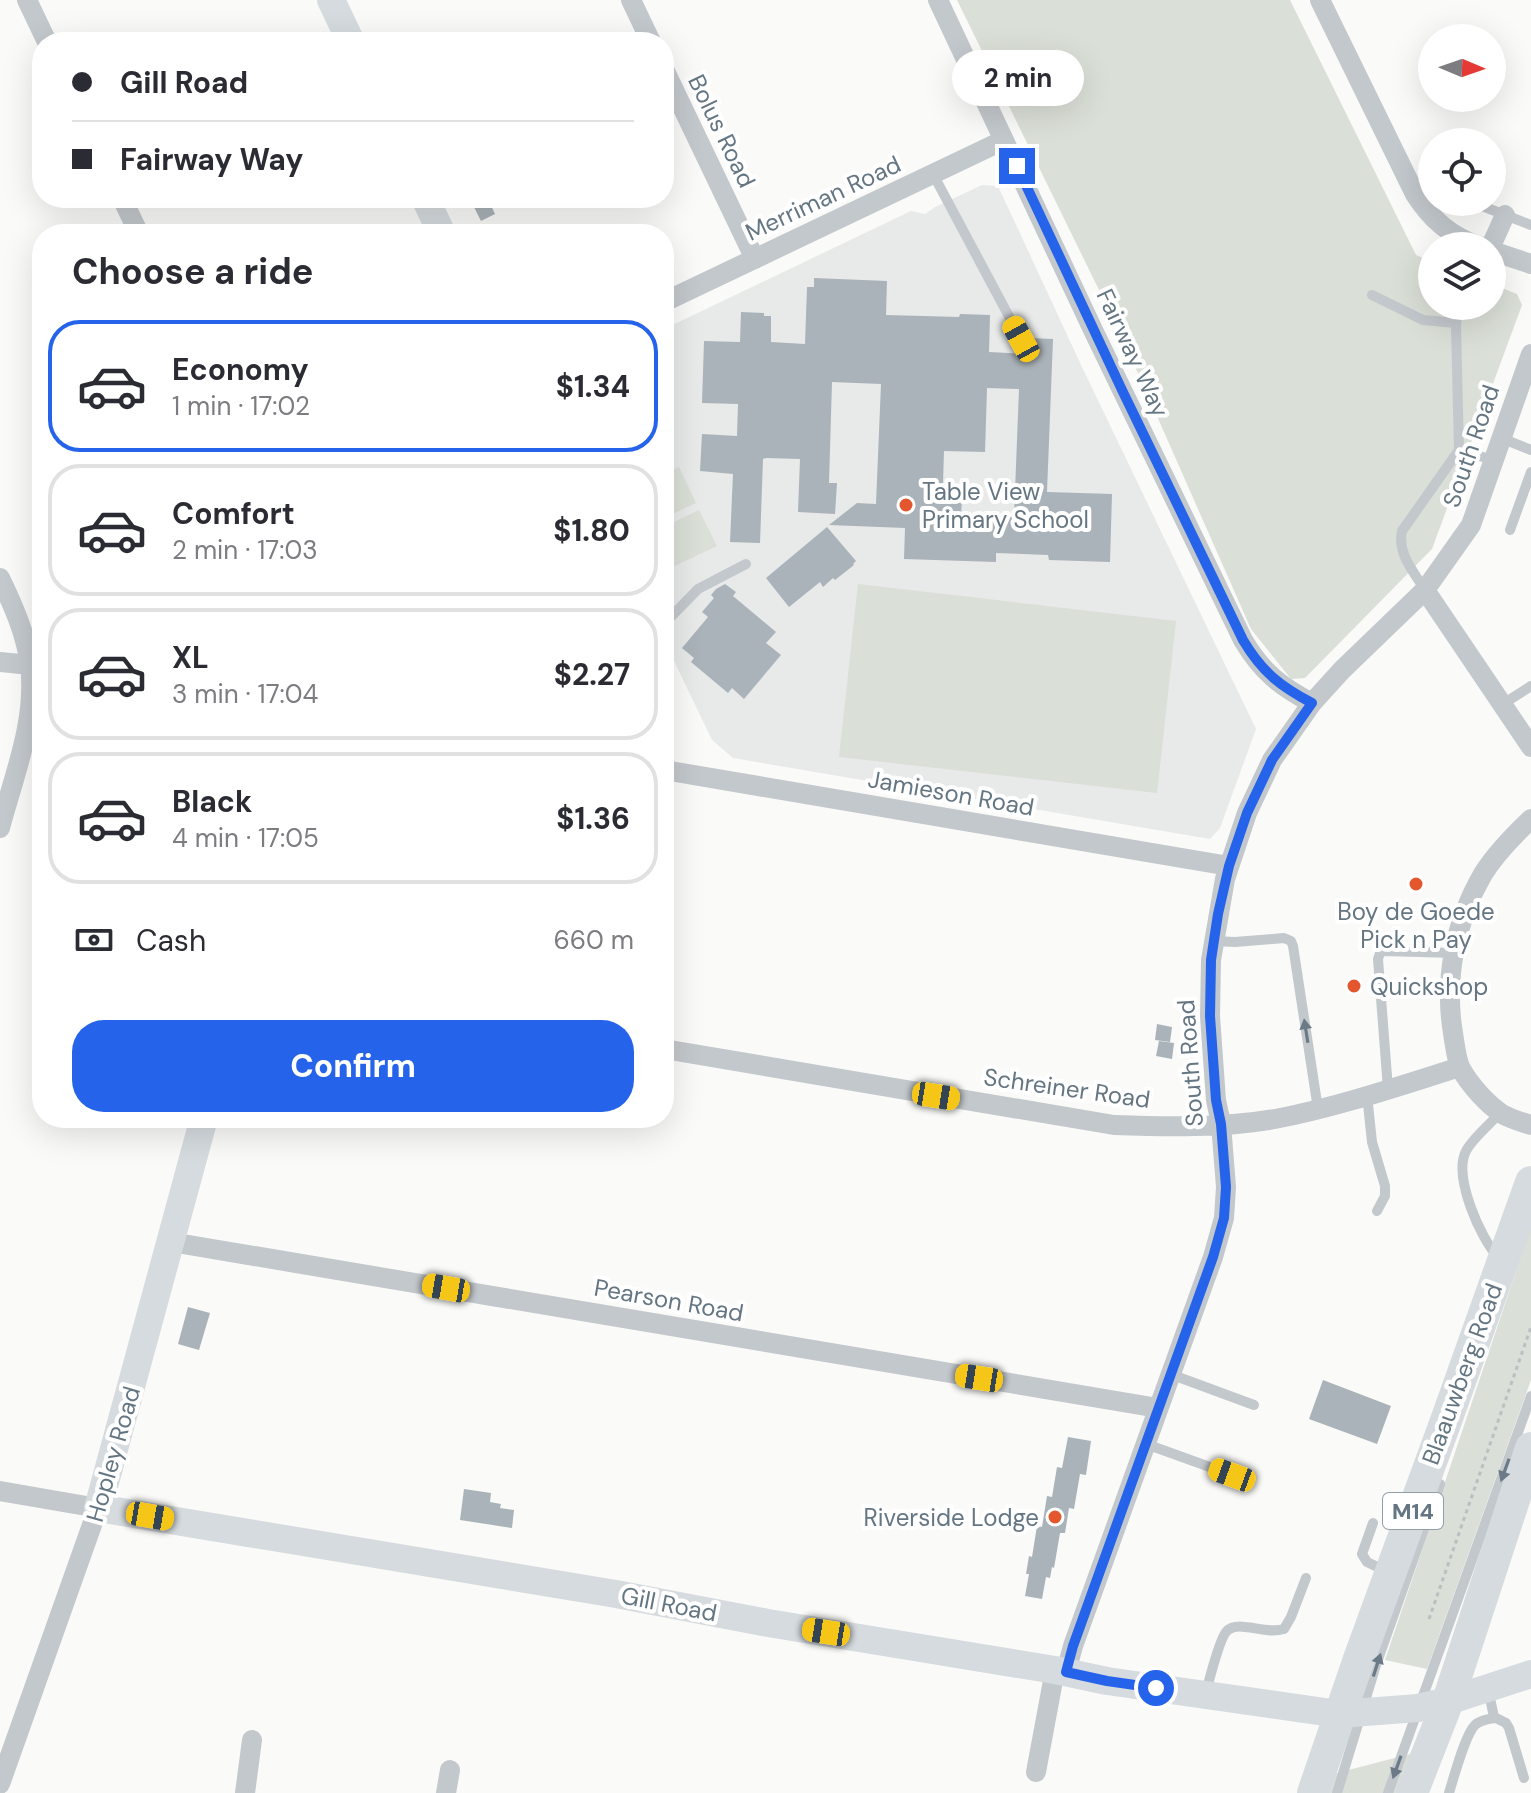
<!DOCTYPE html>
<html lang="en">
<head>
<meta charset="utf-8">
<style>
	body { margin:0; font-family:"DM Sans",sans-serif; background:#f2f2f3; color:#2b2b33; height:100vh; display:flex; flex-direction:column; font-size:30px; white-space:nowrap }
	* { box-sizing:border-box; margin:0 }
	p { font-size:26px; color:#7c7c81 }
	.icon { flex:none; width:44px; height:44px; fill:none; stroke:currentColor; stroke-width:2; stroke-linecap:round; stroke-linejoin:round }
	.map { position:relative; flex:1; overflow:hidden }
	.drawer { position:absolute; left:32px; top:224px; width:642px; height:904px; display:flex; flex-direction:column; background:#fff; border-radius:32px; box-shadow:0 8px 32px #0002 }
	.drawer>* { flex:none }
	.hud { position:absolute; left:32px; top:32px; width:642px; height:176px; border-radius:32px; box-shadow:0 8px 32px #0002; display:grid; align-content:center; height:176px; padding:0 40px; background:#fff }
	.needle { width:52px; rotate:92deg }
	.controls { position:absolute; left:1418px; top:24px; display:grid; gap:16px }
	.controls a { display:grid; place-items:center; width:88px; height:88px; border-radius:50%; background:#fff; box-shadow:0 8px 32px #0002; font-size:40px }
	.end { position:absolute; width:36px; height:36px; margin:-18px; border:10px solid #2563eb; background:#fff; box-shadow:0 0 0 4px #fff }
	.from { border-radius:50% }
	.bubble { position:absolute; height:56px; border-radius:28px; background:#fff; box-shadow:0 8px 32px #0002; font-size:26px; font-weight:700; line-height:56px; text-align:center }
	.car { position:absolute; width:24px; height:48px; margin:-24px -12px; border-radius:10px; box-shadow:0 0 6px 2px #0007; background:linear-gradient(#f5c518 24%,#345 0 40%,#f5c518 0 76%,#345 0 86%,#f5c518 0) }
	.hud b { display:flex; align-items:center; gap:28px; height:76px; font-size:30px }
	.hud b+b { border-top:2px solid #e1e1e2 }
	.hud i { width:20px; height:20px; background:#2b2b33 }
	ul { padding:0; list-style:none }
	li { display:flex; align-items:center; gap:24px; height:132px; margin:0 16px 12px; padding:0 24px; border:4px solid #e1e1e2; border-radius:32px }
	li div { flex:1 }
	li b { display:block; font-size:30px }
	li em { font-style:normal; font-weight:700 }
	li.on { border-color:#2563eb }
	li>.icon { width:72px; height:72px; stroke-width:1.5 }
	h2 { padding:0 40px; font-size:36px; line-height:96px }
	.pay { display:flex; align-items:center; gap:20px; height:88px; padding:0 40px; font-size:30px }
	.pay p { margin-inline-start:auto }
	.cta { display:flex; gap:16px; margin-top:auto; padding:16px 40px }
	.cta a { flex:1; height:92px; border-radius:32px; background:#2563eb; color:#fff; font-size:32px; font-weight:700; line-height:92px; text-align:center }
	.map>svg:first-child { display:block }
</style>
</head>
<body>
<div class="map">
<svg width="1531" height="1793" viewBox="0 0 1531 1793">
	<rect width="100%" height="100%" fill="#fafaf8"/>
	<path fill="#e8e9e9" d="M982,185L998,186L1082,367L1256,729L1220,828L1210,839L733,758L712,740L664,640V329L911,211L925,214L935,207Z"/>
	<path fill="#dadfd7" d="M957,0H1290L1416,255L1432,262V306H1492V284L1517,294L1522,305L1432,549L1305,678L1291,679L1251,629L1122,337Z
		M679,467L696,503L664,518V474Z
		M699,510L717,546L664,571V527Z
		M858,584L1176,621L1157,793L839,757Z
		M1531,1227V1380L1427,1669L1385,1660Z
		M1418,1752L1401,1793H1323L1329,1775Z"/>
	<path fill="#aab3b9" fill-rule="evenodd" d="M489,201L495,214L481,221L474,207Z
		M814,278L887,281L886,315L959,317L960,314L990,315L989,352L1025,354L1029,338L1053,339L1047,492L1112,494L1110,562L1049,560L1048,555L996,553V562L904,559L905,528L829,525L857,503L876,504L881,384L832,382L829,483H837L835,514L798,512L800,459L766,458L763,459L760,543L730,542L733,474L700,471L702,434L737,436L738,404L702,403L704,341L740,342L741,312L764,313V316H771V342L805,344L807,287H814ZM987,388L1019,389L1014,517L961,515L963,485L943,484L944,451L985,452Z
		M827,527L856,561L853,564L854,565L835,580L833,578L823,587L820,582L789,607L766,578Z
		M725,584L736,592L733,596L776,632L766,643L781,655L744,699L732,688L728,693L691,662L694,658L682,648L708,617L702,612L714,598L711,595L716,589Z
		M1157,1024L1172,1027L1170,1042L1155,1040Z
		M1159,1041L1174,1043L1172,1059L1156,1056Z
		M188,1307L210,1313L199,1350L178,1344Z
		M1323,1380L1391,1406L1377,1444L1309,1419Z
		M1068,1437L1091,1441L1086,1475L1080,1474L1074,1509L1069,1508L1065,1533H1060L1054,1568L1052,1567L1050,1578L1046,1577L1042,1599L1025,1596L1029,1574H1026L1029,1556L1032,1557L1037,1526L1042,1527L1047,1496L1052,1497L1057,1467L1062,1468Z
		M464,1489L491,1493L490,1502L501,1504L500,1508L514,1510L512,1528L460,1520Z"/>
	<g fill="none" stroke-linecap="round" stroke-linejoin="round">
		<path stroke="#bbbfc2" stroke-width="3" stroke-dasharray="4 4" stroke-linecap="butt" d="M1429,1619L1531,1327"/>
		<path stroke="#c3c8cc" stroke-width="10" d="M933,174L1021,339
			M1472,202L1531,225
			M1372,295L1423,320L1456,323
			M1457,306L1456,328L1459,450
			M1501,438L1531,450
			M1510,530L1531,472
			M1425,590C1414,572 1397,554 1402,531L1459,450L1493,460
			M664,624L698,589L746,564
			M1503,704L1531,686
			M1214,941L1235,942L1284,938L1291,941L1293,946L1318,1109
			M1388,1089L1378,959L1380,953L1384,951L1454,953
			M1367,1095L1372,1142L1385,1186V1196L1377,1211
			M1498,1257C1480,1238 1453,1176 1466,1151C1472,1139 1491,1123 1500,1113
			M1170,1374L1254,1405
			M1146,1444L1232,1475
			M1373,1523L1362,1554L1367,1562L1388,1572
			M1488,1689L1494,1717L1506,1723L1509,1728L1524,1778
			M1205,1694C1210,1680 1218,1642 1226,1632C1231,1626 1238,1626 1245,1627C1258,1628 1271,1633 1284,1629L1291,1617L1306,1578
			M1337,1793L1376,1665L1440,1484
			M1388,1793L1531,1396
			M1449,1793C1454,1777 1465,1735 1475,1725C1480,1720 1488,1719 1494,1718"/>
		<path stroke="#c3c8cc" stroke-width="20" d="M27,0L47,42
			M631,0L651,42
			M938,0L1094,332L1243,640C1262,672 1280,686 1312,703
			M1320,0L1415,194C1431,219 1450,236 1479,246
			M664,69L755,259
			M122,198L139,234
			M1491,246L1505,215
			M1492,251L1531,264
			M664,302L1004,140
			M0,578C13,605 26,634 30,665C37,720 14,775 0,828
			M1425,590L1531,747
			M0,662L40,666
			M664,770L1229,866
			M1531,819C1513,836 1496,853 1483,874C1455,922 1444,979 1453,1033C1455,1045 1456,1059 1461,1069C1470,1085 1487,1104 1502,1114C1511,1119 1521,1122 1531,1125
			M664,1049L1114,1125C1168,1127 1222,1128 1275,1119C1338,1107 1399,1086 1460,1067
			M171,1242L1158,1408
			M0,1491L98,1508L0,1784
			M1066,1672L1073,1646L1213,1257L1224,1218L1226,1187L1221,1124L1216,1100L1210,1016L1211,960L1225,879L1247,813L1272,760L1312,703L1342,670L1425,590L1471,525L1531,354
			M1036,1772L1055,1670
			M245,1793L252,1740
			M446,1793L450,1770"/>
		<path stroke="#d6dbdf" stroke-width="28" d="M331,0L351,42
			M425,198L442,234
			M204,1118L98,1508L616,1594L768,1623L1055,1670L1107,1681L1339,1714L1418,1708L1448,1701L1531,1674"/>
		<path stroke="#d6dbdf" stroke-width="32" d="M1313,1793L1359,1659L1447,1418L1531,1182
			M1412,1793L1448,1701L1531,1448"/>
	</g>
	<defs><path id="oneway-solid" d="M-6-.8H1V-3.2L6.5 0L1 3.2V.8H-6Z" transform="scale(2)"/></defs>
	<g fill="#6a7a87">
		<use href="#oneway-solid" transform="translate(1306 1031) rotate(-99)"/>
		<use href="#oneway-solid" transform="translate(1505 1470) rotate(110)"/>
		<use href="#oneway-solid" transform="translate(1377 1665) rotate(-72)"/>
		<use href="#oneway-solid" transform="translate(1397 1767) rotate(110)"/>
	</g>
	<g fill="none" stroke-linecap="round" stroke-linejoin="round">
		<path stroke="#2563eb" stroke-width="10" d="M1017,166L1122,390L1243,640C1262,672 1280,686 1312,703L1272,760L1247,813L1229,866L1218,914L1211,960L1210,1016L1216,1100L1221,1124L1226,1187L1224,1218L1213,1257L1073,1646L1066,1672L1107,1681L1156,1688"/>
	</g>
	<g fill="#e4572e" stroke="#fff" stroke-width="3">
		<circle cx="906" cy="505" r="8"/>
		<circle cx="1416" cy="884" r="8"/>
		<circle cx="1354" cy="986" r="8"/>
		<circle cx="1055" cy="1517" r="8"/>
	</g>
	<g text-anchor="middle" dominant-baseline="central" stroke-width="8" stroke-linejoin="round" paint-order="stroke">
		<rect fill="#fff" stroke="#939fa8" stroke-width="2" x="1383" y="1493" width="60" height="36" rx="6"/>
		<g font-size="22" font-weight="bold" fill="#657683">
			<text x="1413" y="1511">M14</text>
		</g>
		<g font-size="24" fill="#657683" stroke="#fff">
			<text transform="translate(722 131) rotate(64)">Bolus Road</text>
			<text transform="translate(823 198) rotate(-25)">Merriman Road</text>
			<text transform="translate(1133 353) rotate(65)">Fairway Way</text>
			<text transform="translate(1471 446) rotate(-71)">South Road</text>
			<text transform="translate(951 793) rotate(10)">Jamieson Road</text>
			<text transform="translate(1190 1063) rotate(-94)">South Road</text>
			<text transform="translate(1067 1088) rotate(8)">Schreiner Road</text>
			<text transform="translate(669 1300) rotate(10)">Pearson Road</text>
			<text transform="translate(1462 1374) rotate(-70)">Blaauwberg Road</text>
			<text transform="translate(113 1454) rotate(-74)">Hopley Road</text>
			<text transform="translate(669 1604) rotate(11)">Gill Road</text>
		</g>
		<g font-size="24" fill="#657683" stroke="#fff" text-anchor="start">
			<text x="922" y="491">Table View<tspan x="922" dy="28">Primary School</tspan></text>
			<text x="1416" y="911" text-anchor="middle">Boy de Goede<tspan x="1416" dy="28">Pick n Pay</tspan></text>
			<text x="1370" y="986">Quickshop</text>
			<text x="1039" y="1517" text-anchor="end">Riverside Lodge</text>
		</g>
	</g>
</svg>
<div class="controls">
<a><svg class="needle" viewBox="-14 -14 28 28"><path d="M0-13l5 13h-10z" fill="#e53935"/><path d="M0 13l5-13h-10z" fill="#7c7c81"/></svg></a>
<a><svg class="icon" aria-label="locate" viewBox="0 0 24 24"><circle cx="12" cy="12" r="6"/><path d="M12 2v4M12 18v4M2 12h4M18 12h4"/></svg></a>
<a><svg class="icon" aria-label="layers" viewBox="0 0 24 24"><path d="M12 4l9 5-9 5-9-5zM3 14l9 5 9-5"/></svg></a>
</div>
<i class="end from" style="left:1156px;top:1688px"></i>
<i class="end" style="left:1017px;top:166px"></i>
<div class="bubble" style="left:952px;top:50px;width:132px">2 min</div>
<i class="car" style="left:1021px;top:339px;rotate:331deg"></i>
<i class="car" style="left:936px;top:1096px;rotate:99deg"></i>
<i class="car" style="left:446px;top:1288px;rotate:280deg"></i>
<i class="car" style="left:979px;top:1378px;rotate:279deg"></i>
<i class="car" style="left:1232px;top:1475px;rotate:290deg"></i>
<i class="car" style="left:150px;top:1516px;rotate:100deg"></i>
<i class="car" style="left:826px;top:1632px;rotate:279deg"></i>
<div class="hud">
<b><i class="from"></i>Gill Road</b>
<b><i></i>Fairway Way</b>
</div>
<section class="drawer">
<h2>Choose a ride</h2>
<ul>
<li class="on"><svg class="icon" aria-label="car" viewBox="0 0 24 24"><path d="M5 17H2v-5l4-1 3-4h7l3 4 3 1v5h-3M9 17h6M6 11h13"/><circle cx="7" cy="17" r="2"/><circle cx="17" cy="17" r="2"/></svg><div><b>Economy</b><p>1 min · 17:02</p></div><em>$1.34</em></li>
<li><svg class="icon" aria-label="car" viewBox="0 0 24 24"><path d="M5 17H2v-5l4-1 3-4h7l3 4 3 1v5h-3M9 17h6M6 11h13"/><circle cx="7" cy="17" r="2"/><circle cx="17" cy="17" r="2"/></svg><div><b>Comfort</b><p>2 min · 17:03</p></div><em>$1.80</em></li>
<li><svg class="icon" aria-label="car" viewBox="0 0 24 24"><path d="M5 17H2v-5l4-1 3-4h7l3 4 3 1v5h-3M9 17h6M6 11h13"/><circle cx="7" cy="17" r="2"/><circle cx="17" cy="17" r="2"/></svg><div><b>XL</b><p>3 min · 17:04</p></div><em>$2.27</em></li>
<li><svg class="icon" aria-label="car" viewBox="0 0 24 24"><path d="M5 17H2v-5l4-1 3-4h7l3 4 3 1v5h-3M9 17h6M6 11h13"/><circle cx="7" cy="17" r="2"/><circle cx="17" cy="17" r="2"/></svg><div><b>Black</b><p>4 min · 17:05</p></div><em>$1.36</em></li>
</ul>
<div class="pay"><svg class="icon" aria-label="cash" viewBox="0 0 24 24"><path d="M3 7h18v10H3z"/><circle cx="12" cy="12" r="2"/></svg>Cash<p>660 m</p></div>
<div class="cta"><a>Confirm</a></div>
</section>
</div>
</body>
</html>
